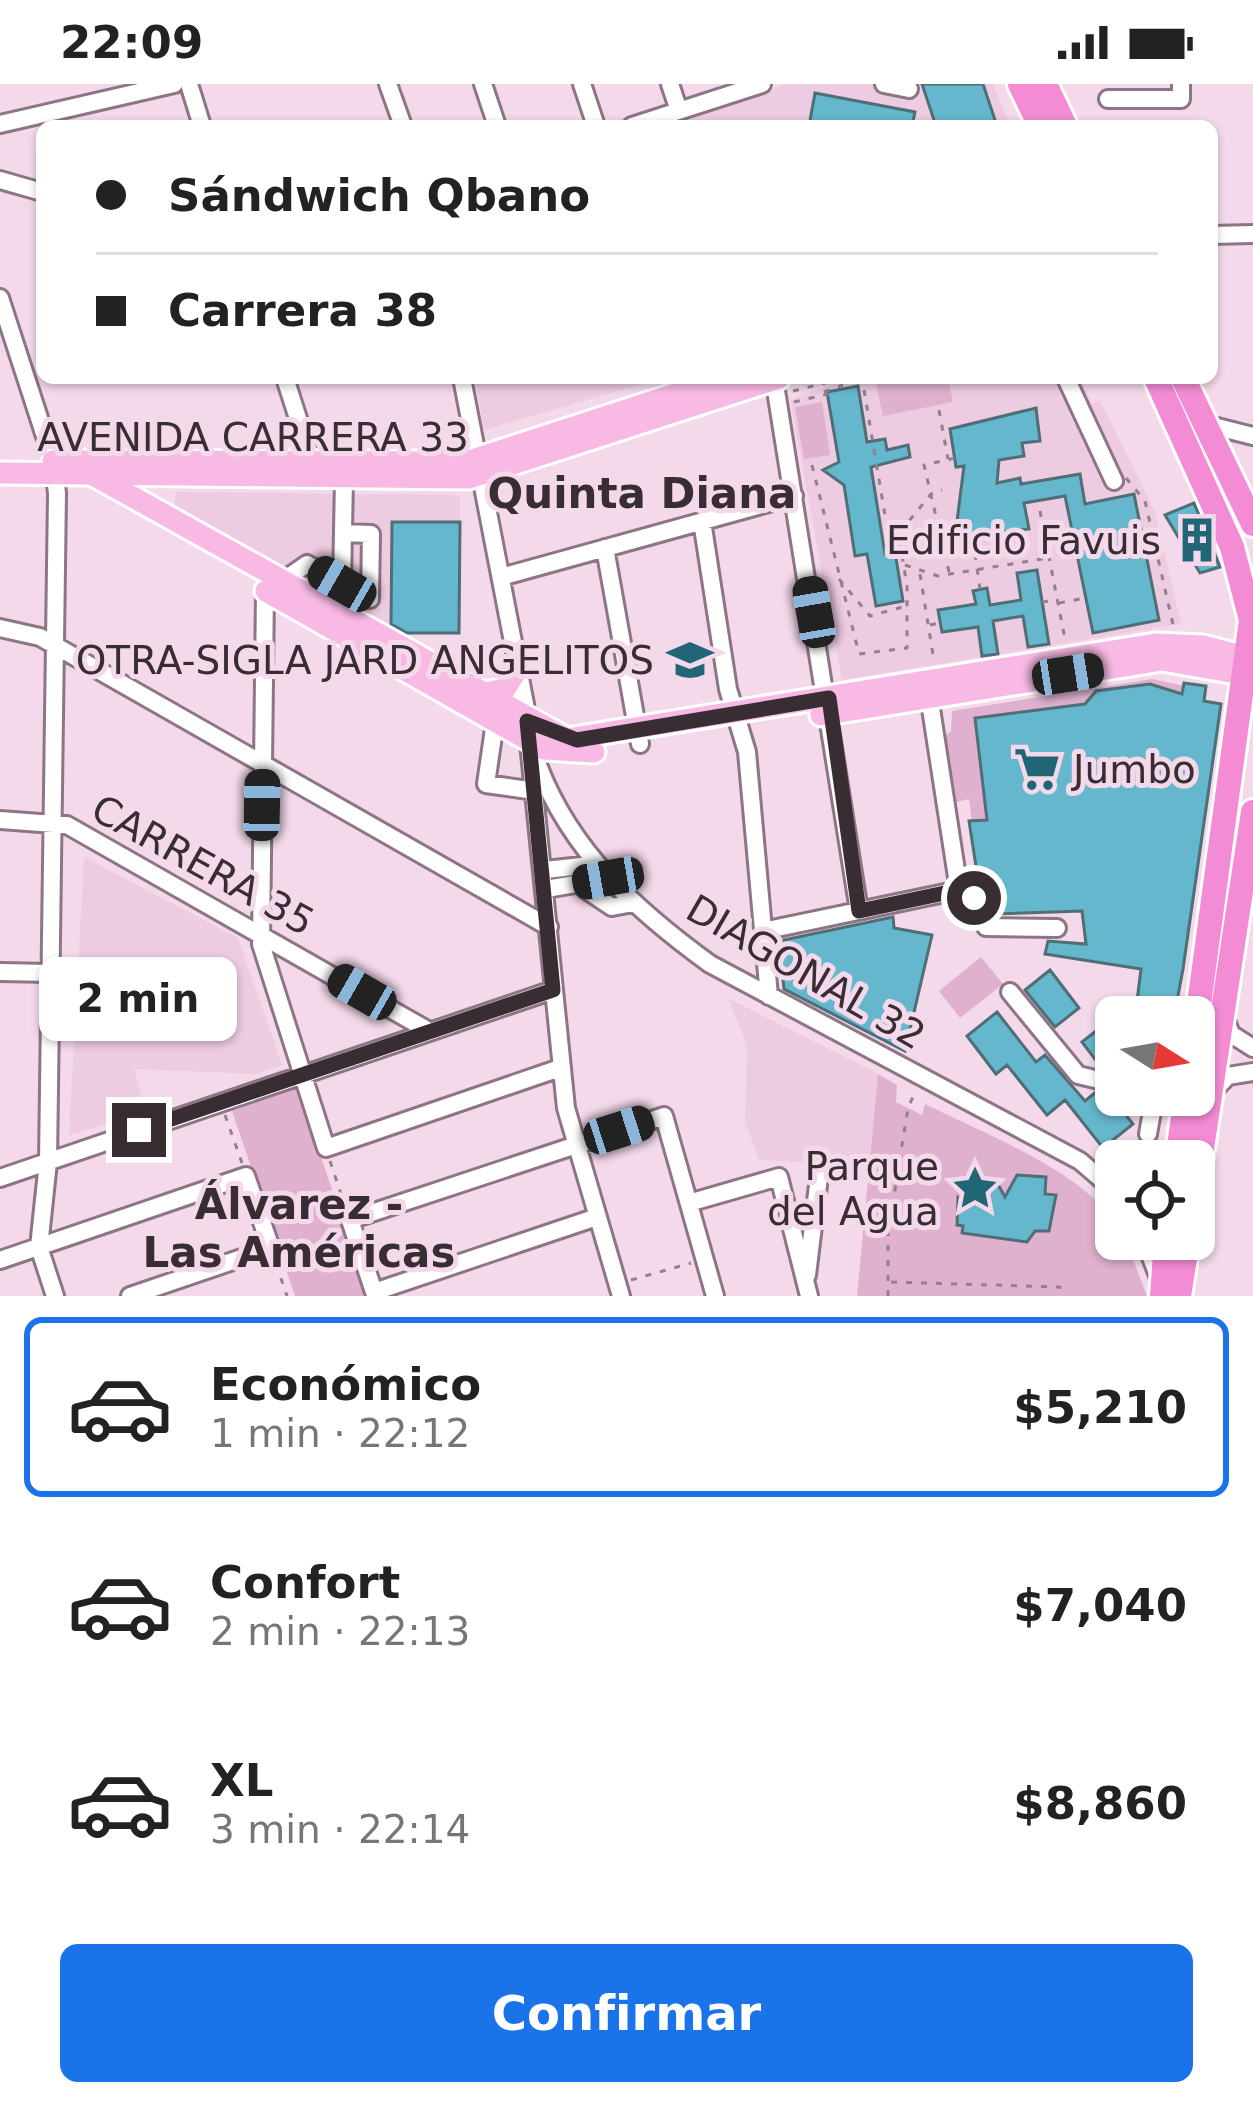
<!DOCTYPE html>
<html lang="es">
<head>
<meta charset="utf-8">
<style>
	body { margin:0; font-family:"DejaVu Sans",sans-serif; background:#f2f2f2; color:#222; height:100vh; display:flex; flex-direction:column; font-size:45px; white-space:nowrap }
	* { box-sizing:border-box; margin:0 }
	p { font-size:39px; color:#767676 }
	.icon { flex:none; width:66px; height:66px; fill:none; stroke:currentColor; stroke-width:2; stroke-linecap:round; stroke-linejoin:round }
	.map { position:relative; height:1212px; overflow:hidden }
	.sheet { display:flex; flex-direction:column; background:#fff; flex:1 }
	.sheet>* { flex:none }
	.top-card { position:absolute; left:36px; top:36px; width:1182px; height:264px; border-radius:18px; box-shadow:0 3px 9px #0004; display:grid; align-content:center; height:264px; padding:0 60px; background:#fff }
	.needle { width:78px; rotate:101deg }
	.fabs { position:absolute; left:1095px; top:912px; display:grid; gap:24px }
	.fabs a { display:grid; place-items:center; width:120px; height:120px; border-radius:18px; background:#fff; box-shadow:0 3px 9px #0004; font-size:60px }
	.end { position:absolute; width:54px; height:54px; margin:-27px; border:15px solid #372d33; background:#fff; box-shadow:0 0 0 6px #fff }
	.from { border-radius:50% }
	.bubble { position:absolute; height:84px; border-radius:18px; background:#fff; box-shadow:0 3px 9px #0004; font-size:39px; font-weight:700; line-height:84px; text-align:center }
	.car { position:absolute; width:36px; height:72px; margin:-36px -18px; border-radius:15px; box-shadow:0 0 9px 3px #0007; background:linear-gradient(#222 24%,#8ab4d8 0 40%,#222 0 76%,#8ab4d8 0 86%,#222 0) }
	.top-card b { display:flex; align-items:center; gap:42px; height:114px; font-size:45px }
	.top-card b+b { border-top:3px solid #e0e0e0 }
	.top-card i { width:30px; height:30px; background:#222 }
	ul { padding:21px 0 0; list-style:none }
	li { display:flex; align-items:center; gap:36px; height:180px; margin:0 24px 18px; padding:0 36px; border:6px solid transparent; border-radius:18px }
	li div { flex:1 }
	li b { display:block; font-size:45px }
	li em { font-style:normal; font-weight:700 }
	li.current { border-color:#1a73e8 }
	li>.icon { width:108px; height:108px; stroke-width:1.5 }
	.primary-button { display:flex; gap:24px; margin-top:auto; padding:24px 60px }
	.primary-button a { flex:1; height:138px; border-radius:18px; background:#1a73e8; color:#fff; font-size:48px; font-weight:700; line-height:138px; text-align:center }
	.status { display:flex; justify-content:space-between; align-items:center; height:84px; padding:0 60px; background:#fff; direction:ltr }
	.status svg { height:33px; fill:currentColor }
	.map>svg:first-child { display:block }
</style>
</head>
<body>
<div class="status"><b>22:09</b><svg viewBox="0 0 49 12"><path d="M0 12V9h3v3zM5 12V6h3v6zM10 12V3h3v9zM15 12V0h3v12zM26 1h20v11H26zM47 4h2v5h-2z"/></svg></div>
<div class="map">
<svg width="1253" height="1212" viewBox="0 0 1253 1212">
	<rect width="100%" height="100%" fill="#f4d9eb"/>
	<path fill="#edcbe1" d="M787,0H993L1010,42H659Z
		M475,294H661L484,346Z
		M852,294H1080L1092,320L1100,316L1155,428L1181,540L842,596L790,315Z
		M175,408L460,411L459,549H391L175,425Z
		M84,773L238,854L282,981L257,990L134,985L146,1028L69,1051Z
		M728,914L878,990L869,1081L759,1076L745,1038L747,961Z"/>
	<path fill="#dfb1cf" d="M948,294L953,318L883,332L875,295Z
		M822,318L830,371L804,375L795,323Z
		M1152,595L1184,602L1181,614L1149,600L1096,607L1085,620L975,634L987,736L972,738L969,715L956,718L944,651L951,648L952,627Z
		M981,873L1003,900L960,934L939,907Z
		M878,990L897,1001L896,1018L922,1031L925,1020C971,1044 1116,1099 1116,1155H1125L1147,1212H857Z
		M297,1004L369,1212H295L232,1027Z"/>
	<path fill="#64b7cc" stroke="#4f6e76" stroke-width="3" d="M922,0H983L997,42H936Z
		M815,9L915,28L912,42H809Z
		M858,302L867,358L885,355L887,366L908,361L910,373L871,383L885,470L895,468L903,517L876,522L867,470L855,472L844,401L823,386L839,378L827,308Z
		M1036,324L1040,357L1022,359L1024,372L999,376L997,399L1020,394L1021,400L1080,390L1085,420L1134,410L1159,536L1093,549L1065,412L1024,419L1029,445L955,453L964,382L956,383L950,345Z
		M1194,419L1220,483L1200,489L1165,431Z
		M392,438H460L459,549H407L391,540Z
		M1037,486L1049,560L1028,563L1023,532L993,537L998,570L982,572L978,543L942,548L938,526L976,520L973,507L987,504L990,521L1021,516L1017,489Z
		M1184,599L1206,602L1204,617L1221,620L1183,885L1174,933H1135L1141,885L1045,870L1048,857L1086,860L1082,827L995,830L986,804L979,802L969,737L987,736L975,634L1085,620L1096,607L1150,600L1182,610Z
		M893,833L894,844L932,851L905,967L784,905L779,857Z
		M1050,886L1079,924L1055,943L1025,906Z
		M997,928L1036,978L1045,971L1085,1017L1096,1008L1111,1012L1133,1040L1103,1064L1065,1016L1047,1031L1007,981L996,990L967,952Z
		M1116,931V987L1101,983L1082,958Z
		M1017,1091L1046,1093L1045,1110L1056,1111L1049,1147H1035L1027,1158L962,1149L963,1142L957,1141L958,1113L966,1114L967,1093L995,1095L1005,1113Z"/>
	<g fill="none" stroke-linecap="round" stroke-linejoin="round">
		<g stroke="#8d7585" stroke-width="22">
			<path id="minor" d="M189,0L202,42
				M388,0L403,42
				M483,0L497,42
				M582,0L596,42
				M670,0L679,27
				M884,0L909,5
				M1108,15H1181V0
				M0,40L174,0
				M632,42L762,0
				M0,96L42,108
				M1212,151L1253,150
				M0,214L53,377L57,409L48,1078L39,1163L55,1212
				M285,294L312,378
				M462,294L525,620L566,1024L621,1212
				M774,294L859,827
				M1066,294L1114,397
				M1205,340L1253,352
				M702,437L728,605L747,668L769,912
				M605,464L640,660
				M501,493L794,412
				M281,498L307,480L370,515L371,450L343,449
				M342,500L344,394
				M265,506L261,860L326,1064L560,984
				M0,544L40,553L549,843
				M928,605L959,806
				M495,638L486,700L535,707
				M538,681C571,768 637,827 710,880L1080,1077L1116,1108
				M0,736L67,741L429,947
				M580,783L585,805L612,823L633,819
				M545,786L591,781
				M546,805L593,797
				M763,847L959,806L974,814L986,843L1057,844
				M0,888L50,889
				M1010,908L1078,991L1116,1000
				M1224,931L1231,950L1253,964
				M1213,1007L1228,992L1253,988
				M1148,1050L1155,1011
				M0,1094L553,906
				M692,1118L779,1093L809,1212
				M597,1133L374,1208L350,1136L664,1032L715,1212
				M1144,1155L1159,1194
				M0,1176L246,1092L271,1164L130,1212
				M807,1191L820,1085"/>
		</g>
		<g stroke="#fff" stroke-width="27">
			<path id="major" d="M53,377L95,392L567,655L1156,560L1203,562L1253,575
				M73,377L466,378L725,294
				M0,389L469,394L779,294
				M266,507L544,665L594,668
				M480,610L505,605L519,583
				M821,631L1162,576L1253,592"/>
		</g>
		<g stroke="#fff" stroke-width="30">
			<path id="highway" d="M1020,0L1040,42
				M1045,0L1065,42
				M1156,294L1232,463L1251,536L1194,957
				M1183,294L1253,440
				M1177,1077L1186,1011
				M1194,1117L1253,728
				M1162,1212L1166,1155
				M1179,1212L1188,1155"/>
		</g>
		<path stroke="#92808b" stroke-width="3" stroke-dasharray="6 9" stroke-linecap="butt" d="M793,307L829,298L828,294
			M824,308L843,301
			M794,318L828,310
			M939,326L948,375
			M812,381L859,570L907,564V502L900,459L890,461L862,294
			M1126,394L1145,417L1174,545
			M1040,427L1065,555
			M900,448L931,410L942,406
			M973,455L980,505
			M905,481L938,492L1048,474
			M949,488L924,381L955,374
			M920,490L934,577
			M839,495L870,532L906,522
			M1042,518L1058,516
			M1059,519L1085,514
			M930,541L940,539
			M225,1031L242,1079
			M330,1077L344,1119
			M276,1180L287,1212
			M631,1196L691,1179
			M891,1198L1060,1203L1058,1212
			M888,1212V1149L908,1024L916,1006"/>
		<use href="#minor" stroke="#fff" stroke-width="16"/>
		<use href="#major" stroke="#f8bae5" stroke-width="21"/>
		<use href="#highway" stroke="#f38cd4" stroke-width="24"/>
	</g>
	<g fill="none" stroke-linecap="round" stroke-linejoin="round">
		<path stroke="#372d33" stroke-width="15" d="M139,1046L553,906L527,637L577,656L829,614L859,827L959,806L974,814"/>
	</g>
	<defs>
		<g id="building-bare" transform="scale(3.6)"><path d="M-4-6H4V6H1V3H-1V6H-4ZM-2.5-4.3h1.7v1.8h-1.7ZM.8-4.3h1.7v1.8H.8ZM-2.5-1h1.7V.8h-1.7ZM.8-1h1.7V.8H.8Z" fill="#206676" stroke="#f4d9eb" stroke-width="2.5" paint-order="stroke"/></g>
		<g id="school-bare" transform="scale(3.6)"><path d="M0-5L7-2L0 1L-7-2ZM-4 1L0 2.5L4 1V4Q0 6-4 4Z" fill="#206676" stroke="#f4d9eb" stroke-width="2.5" paint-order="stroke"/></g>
		<g id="supermarket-bare" transform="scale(3.6)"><path d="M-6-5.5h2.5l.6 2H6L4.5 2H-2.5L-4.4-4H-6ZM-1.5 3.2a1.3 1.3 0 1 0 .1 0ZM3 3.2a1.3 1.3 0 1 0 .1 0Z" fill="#206676" stroke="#f4d9eb" stroke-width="2.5" paint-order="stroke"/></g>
		<g id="sight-bare" transform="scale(3.6)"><path d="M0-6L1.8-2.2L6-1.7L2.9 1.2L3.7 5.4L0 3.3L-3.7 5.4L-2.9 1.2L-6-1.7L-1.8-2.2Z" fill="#206676" stroke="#f4d9eb" stroke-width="2.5" paint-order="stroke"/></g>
	</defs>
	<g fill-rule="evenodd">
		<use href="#building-bare" x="1197" y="456"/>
		<use href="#school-bare" x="690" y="576"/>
		<use href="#supermarket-bare" x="1037" y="685"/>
		<use href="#sight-bare" x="975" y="1104"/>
	</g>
	<g text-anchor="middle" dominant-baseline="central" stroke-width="10" stroke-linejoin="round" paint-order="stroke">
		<g font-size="39" fill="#372d33" stroke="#f4d9eb">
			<text x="253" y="353">AVENIDA CARRERA 33</text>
			<text transform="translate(203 781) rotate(29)">CARRERA 35</text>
			<text transform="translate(806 888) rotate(30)">DIAGONAL 32</text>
		</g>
		<g font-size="39" fill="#372d33" stroke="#f4d9eb" text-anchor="end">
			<text x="1161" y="456">Edificio Favuis</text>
			<text x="654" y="576">OTRA-SIGLA JARD ANGELITOS</text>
			<text x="1073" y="685" text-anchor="start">Jumbo</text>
			<text x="939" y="1082">Parque<tspan x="939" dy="45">del Agua</tspan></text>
		</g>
		<g font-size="42" font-weight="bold" fill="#372d33" stroke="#f4d9eb">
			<text x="642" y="409">Quinta Diana</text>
			<text x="299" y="1120">Álvarez -<tspan x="299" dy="48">Las Américas</tspan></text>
		</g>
	</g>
</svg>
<div class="fabs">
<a><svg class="needle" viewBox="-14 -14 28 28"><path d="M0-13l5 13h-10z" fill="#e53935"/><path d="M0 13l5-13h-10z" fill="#767676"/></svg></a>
<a><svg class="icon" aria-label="locate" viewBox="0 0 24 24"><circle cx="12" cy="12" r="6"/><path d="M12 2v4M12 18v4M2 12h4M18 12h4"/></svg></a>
</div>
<i class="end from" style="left:974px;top:814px"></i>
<i class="end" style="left:139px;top:1046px"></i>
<div class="bubble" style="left:39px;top:873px;width:198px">2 min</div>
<i class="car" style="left:342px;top:500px;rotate:300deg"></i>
<i class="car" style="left:814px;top:528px;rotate:350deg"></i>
<i class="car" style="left:1068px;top:590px;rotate:81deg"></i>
<i class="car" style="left:262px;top:721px;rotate:1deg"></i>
<i class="car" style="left:608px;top:794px;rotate:260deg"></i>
<i class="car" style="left:362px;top:908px;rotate:300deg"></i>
<i class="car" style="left:619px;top:1046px;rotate:72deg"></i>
<div class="top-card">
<b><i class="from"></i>Sándwich Qbano</b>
<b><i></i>Carrera 38</b>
</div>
</div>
<section class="sheet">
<ul>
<li class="current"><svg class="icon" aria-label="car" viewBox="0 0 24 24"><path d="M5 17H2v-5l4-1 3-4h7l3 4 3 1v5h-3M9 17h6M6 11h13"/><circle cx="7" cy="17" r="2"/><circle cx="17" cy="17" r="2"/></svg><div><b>Económico</b><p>1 min · 22:12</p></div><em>$5,210</em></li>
<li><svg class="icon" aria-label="car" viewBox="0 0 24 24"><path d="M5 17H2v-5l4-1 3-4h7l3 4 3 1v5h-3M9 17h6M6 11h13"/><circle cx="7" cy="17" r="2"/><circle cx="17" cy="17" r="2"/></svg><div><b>Confort</b><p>2 min · 22:13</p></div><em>$7,040</em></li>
<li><svg class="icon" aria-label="car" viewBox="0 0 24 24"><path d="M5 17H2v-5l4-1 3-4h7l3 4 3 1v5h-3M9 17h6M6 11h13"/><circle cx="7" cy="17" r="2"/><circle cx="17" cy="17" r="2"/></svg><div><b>XL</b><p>3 min · 22:14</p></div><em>$8,860</em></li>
</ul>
<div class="primary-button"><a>Confirmar</a></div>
</section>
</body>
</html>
